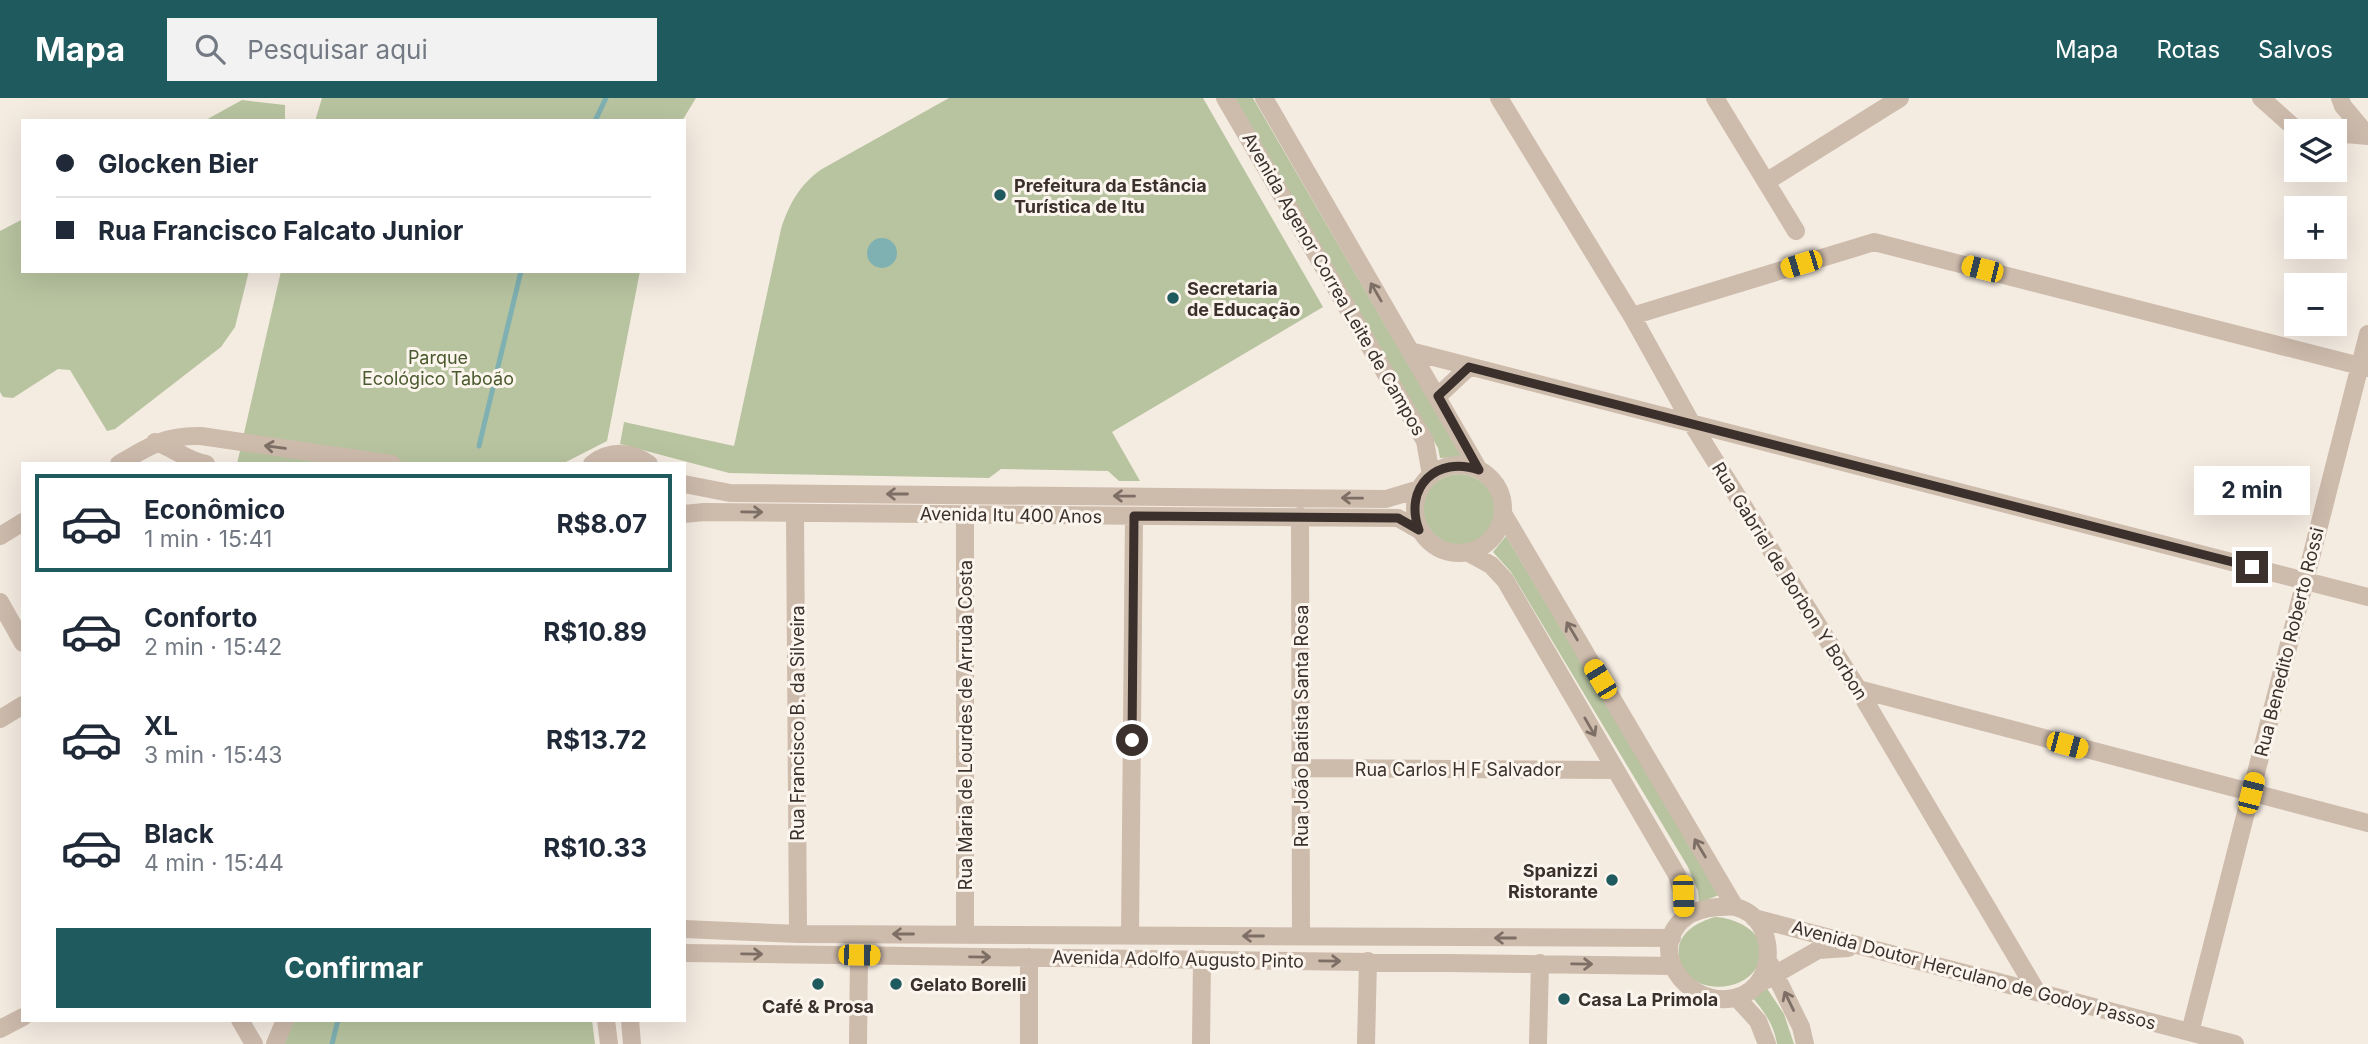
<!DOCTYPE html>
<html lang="pt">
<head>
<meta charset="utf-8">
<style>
	body { margin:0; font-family:Inter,sans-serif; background:#f2f2f3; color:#1f2937; height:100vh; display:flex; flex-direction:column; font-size:26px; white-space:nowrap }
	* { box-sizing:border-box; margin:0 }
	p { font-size:23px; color:#747a83 }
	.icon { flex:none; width:38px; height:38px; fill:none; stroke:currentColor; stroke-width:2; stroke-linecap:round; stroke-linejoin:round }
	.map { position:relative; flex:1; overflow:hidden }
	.side { position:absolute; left:21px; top:364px; width:665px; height:560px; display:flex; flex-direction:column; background:#fff; border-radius:0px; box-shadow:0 7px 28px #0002 }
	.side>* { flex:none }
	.top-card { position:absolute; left:21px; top:21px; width:665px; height:154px; border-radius:0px; box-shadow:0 7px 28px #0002; display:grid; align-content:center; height:154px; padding:0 35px; background:#fff }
	.fabs { position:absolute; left:2284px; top:21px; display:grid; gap:14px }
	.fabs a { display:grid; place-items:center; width:63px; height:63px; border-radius:0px; background:#fff; box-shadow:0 7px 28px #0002; font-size:35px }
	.end { position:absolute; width:32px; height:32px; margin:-16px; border:9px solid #3b302b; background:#fff; box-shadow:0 0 0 4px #fff }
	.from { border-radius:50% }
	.bubble { position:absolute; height:49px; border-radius:0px; background:#fff; box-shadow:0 7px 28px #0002; font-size:23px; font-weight:700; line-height:49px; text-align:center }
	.car { position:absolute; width:21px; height:42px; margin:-21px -10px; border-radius:9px; box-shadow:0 0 5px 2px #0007; background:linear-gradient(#f5c518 24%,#345 0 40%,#f5c518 0 76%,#345 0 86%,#f5c518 0) }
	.top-card b { display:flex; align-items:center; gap:24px; height:66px; font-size:26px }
	.top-card b+b { border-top:2px solid #e0e1e3 }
	.top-card i { width:18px; height:18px; background:#1f2937 }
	ul { padding:12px 0 0; list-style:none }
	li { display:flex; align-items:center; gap:21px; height:98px; margin:0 14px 10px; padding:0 21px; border:4px solid transparent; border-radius:0px }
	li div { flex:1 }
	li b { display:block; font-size:26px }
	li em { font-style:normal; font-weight:700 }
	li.selected { border-color:#1f5a5e }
	li>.icon { width:63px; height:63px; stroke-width:1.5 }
	.primary-button { display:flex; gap:14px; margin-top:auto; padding:14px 35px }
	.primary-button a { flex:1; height:80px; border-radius:0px; background:#1f5a5e; color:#fff; font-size:28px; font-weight:700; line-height:80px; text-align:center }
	header { display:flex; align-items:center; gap:42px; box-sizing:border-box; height:98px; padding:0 35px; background:#1f5a5e; color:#fff }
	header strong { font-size:33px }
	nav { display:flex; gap:38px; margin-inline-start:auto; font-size:24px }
	.search { width:490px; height:63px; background:#f2f2f3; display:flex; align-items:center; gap:18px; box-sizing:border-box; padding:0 24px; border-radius:0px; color:#747a83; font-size:26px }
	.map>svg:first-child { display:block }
</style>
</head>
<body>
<header>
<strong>Mapa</strong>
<div class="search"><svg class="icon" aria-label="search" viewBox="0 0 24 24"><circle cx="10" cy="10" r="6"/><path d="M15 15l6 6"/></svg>Pesquisar aqui</div>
<nav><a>Mapa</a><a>Rotas</a><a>Salvos</a></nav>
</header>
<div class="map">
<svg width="2368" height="946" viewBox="0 0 2368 946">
	<rect width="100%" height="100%" fill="#f4ebe1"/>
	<path fill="#b8c4a0" d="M322,0H696L682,23H315Z
		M949,0H1203L1323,209L1112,334L1140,383H1119L1108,373L1001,371L989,380L729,375L620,346L624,324L734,348L781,131C789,106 800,86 822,71Z
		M1234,0H1253L1462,359L1440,360L1438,350Z
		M242,2L285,7V23H204Z
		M23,121V173H249L235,229L221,249L115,331L107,333L70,272L58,271L13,300L3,299L0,294V133Z
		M281,173H640L607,343L562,366H237Z
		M1423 412a36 36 0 1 1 72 0a36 36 0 1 1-72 0Z
		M1506,438L1719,797L1699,805L1698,793L1688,769L1511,474L1493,454Z
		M1715,819C1740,820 1774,839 1757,869C1743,893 1701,896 1683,873C1683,872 1680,863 1680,863C1673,838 1694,825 1715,819Z
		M1766,889L1784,916L1794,946H1777C1774,927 1765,915 1753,900Z
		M292,922H592L595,946H274Z"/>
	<path fill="#7fb0b2" d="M867 155a15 15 0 1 1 30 0a15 15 0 1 1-30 0Z"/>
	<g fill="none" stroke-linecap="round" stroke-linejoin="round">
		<path stroke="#7fb0b2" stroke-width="5" d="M595,23L606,0
			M479,348L521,173
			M332,946L338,922"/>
		<path stroke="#cdbbac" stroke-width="18" d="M1225,0L1425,343L1431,377
			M1264,0L1479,372
			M1499,0L1632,218L1692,326L1858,591L2037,894
			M1715,0L1796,133
			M2261,0L2298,33H2306
			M2340,0L2343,8L2368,38
			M2334,35L2368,38
			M1766,84L1900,0
			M1632,218L1874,144L2368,270
			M1410,253L2368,499
			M1438,298L1469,269
			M155,344C174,350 187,363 206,366
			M119,366C149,348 165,337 201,338L392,366
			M592,366C610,352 631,353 649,366
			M1415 411a44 44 0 1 1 88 0a44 44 0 1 1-88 0Z
			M684,386L730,395L1386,401L1419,391
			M795,415L798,836
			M684,416L704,414L1398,420L1419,432
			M1504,417L1735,809
			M1300,418L1301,838
			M0,438L23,424
			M1469,455L1491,467L1505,482L1677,777L1683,798L1684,821
			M0,504L23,545
			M1858,591L2368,725
			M0,621L23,607
			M1302,670L1615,672
			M1718,809C1724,809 1730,808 1735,809C1780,819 1780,897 1727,901C1685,904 1648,853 1683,821C1692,813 1707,810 1718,809Z
			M1754,820L2235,946
			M684,831L798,836L1672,840
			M965,837V417
			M1130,838L1134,418
			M684,855L1673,868
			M1029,859V946
			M1770,866L1801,929L1805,946
			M1757,887L1818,852L1848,850
			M1737,900L1758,923L1767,946
			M240,922L254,946
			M606,922L609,946
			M630,922L632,946
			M0,931L23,919
			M2190,934L2368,236
			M275,946L285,922
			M858,946L859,857
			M1201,946L1202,861
			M1366,946L1368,863
			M1538,946L1540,865"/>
	</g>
	<defs><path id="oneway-shaft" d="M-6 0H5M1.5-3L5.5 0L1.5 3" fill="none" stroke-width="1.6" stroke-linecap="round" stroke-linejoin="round" transform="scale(1.75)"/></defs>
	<g stroke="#7d6f65">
		<use href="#oneway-shaft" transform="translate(1376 194) rotate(-120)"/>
		<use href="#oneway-shaft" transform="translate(275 349) rotate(-172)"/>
		<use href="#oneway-shaft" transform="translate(897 396) rotate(-180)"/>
		<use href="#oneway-shaft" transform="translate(1124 398) rotate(-179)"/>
		<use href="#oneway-shaft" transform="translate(1352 400) rotate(-179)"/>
		<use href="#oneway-shaft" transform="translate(752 414) rotate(1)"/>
		<use href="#oneway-shaft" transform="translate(1572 533) rotate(-121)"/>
		<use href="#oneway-shaft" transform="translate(1590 629) rotate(60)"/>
		<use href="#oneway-shaft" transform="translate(1700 750) rotate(-121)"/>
		<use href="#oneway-shaft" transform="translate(903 836) rotate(-180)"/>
		<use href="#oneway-shaft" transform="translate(1253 838) rotate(-180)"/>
		<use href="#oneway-shaft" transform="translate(1505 840) rotate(-180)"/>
		<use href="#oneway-shaft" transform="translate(752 856) rotate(1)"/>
		<use href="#oneway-shaft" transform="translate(980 859) rotate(1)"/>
		<use href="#oneway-shaft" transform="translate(1330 863) rotate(1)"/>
		<use href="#oneway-shaft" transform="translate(1582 866) rotate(1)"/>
		<use href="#oneway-shaft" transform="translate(1789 903) rotate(-116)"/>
	</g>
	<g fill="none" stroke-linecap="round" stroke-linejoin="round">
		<path stroke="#3b302b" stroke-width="9" d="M1132,642L1134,418L1398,420L1419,432C1403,389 1437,357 1479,372L1438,298L1469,269L2252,469"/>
	</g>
	<g fill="#1f5a5e" stroke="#fbf5ee" stroke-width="2.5">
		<circle cx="1000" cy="97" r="7"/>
		<circle cx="1173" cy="200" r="7"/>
		<circle cx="1612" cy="782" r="7"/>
		<circle cx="818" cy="886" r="7"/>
		<circle cx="896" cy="886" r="7"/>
		<circle cx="1564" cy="901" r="7"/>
	</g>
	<g text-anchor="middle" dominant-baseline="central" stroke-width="6" stroke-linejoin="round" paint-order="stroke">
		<g font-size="18" font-weight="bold" fill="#3b302b" stroke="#fbf5ee" text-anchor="start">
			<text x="1014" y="87">Prefeitura da Estância<tspan x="1014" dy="21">Turística de Itu</tspan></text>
			<text x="1187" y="190">Secretaria<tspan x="1187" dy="21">de Educação</tspan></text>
			<text x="1598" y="772" text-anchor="end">Spanizzi<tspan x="1598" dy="21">Ristorante</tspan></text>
			<text x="910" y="886">Gelato Borelli</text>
			<text x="1578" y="901">Casa La Primola</text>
			<text x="818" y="908" text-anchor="middle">Café &amp; Prosa</text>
		</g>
		<g font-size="18" fill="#3b302b" stroke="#fbf5ee">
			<text transform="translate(1334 186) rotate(60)">Avenida Agenor Correa Leite de Campos</text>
			<text transform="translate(1011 417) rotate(1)">Avenida Itu 400 Anos</text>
			<text transform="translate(1790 483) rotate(58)">Rua Gabriel de Borbon Y Borbon</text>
			<text transform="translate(2289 544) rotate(-76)">Rua Benedito Roberto Rossi</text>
			<text transform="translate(797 625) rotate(-90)">Rua Francisco B. da Silveira</text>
			<text transform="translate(965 627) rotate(-90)">Rua Maria de Lourdes de Arruda Costa</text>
			<text transform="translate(1301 628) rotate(-90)">Rua João Batista Santa Rosa</text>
			<text x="1458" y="671">Rua Carlos H F Salvador</text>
			<text transform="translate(1178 861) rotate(1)">Avenida Adolfo Augusto Pinto</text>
			<text transform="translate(1974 877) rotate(15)">Avenida Doutor Herculano de Godoy Passos</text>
		</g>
		<g font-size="18" fill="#4a5a2e" stroke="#fbf5ee">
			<text x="438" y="259">Parque<tspan x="438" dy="21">Ecológico Taboão</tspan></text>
		</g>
	</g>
</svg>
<div class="fabs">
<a><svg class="icon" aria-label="layers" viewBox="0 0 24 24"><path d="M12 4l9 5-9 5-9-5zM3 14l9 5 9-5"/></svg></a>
<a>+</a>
<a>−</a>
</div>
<i class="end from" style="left:1132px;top:642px"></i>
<i class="end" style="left:2252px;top:469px"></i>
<div class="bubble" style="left:2194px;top:368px;width:116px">2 min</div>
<i class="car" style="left:1801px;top:166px;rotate:253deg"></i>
<i class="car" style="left:1982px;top:171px;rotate:284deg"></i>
<i class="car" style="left:1600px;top:581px;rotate:329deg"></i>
<i class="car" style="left:2067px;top:647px;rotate:105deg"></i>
<i class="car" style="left:2251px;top:695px;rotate:14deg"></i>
<i class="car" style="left:1683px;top:798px;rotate:178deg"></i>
<i class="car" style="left:859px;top:857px;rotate:91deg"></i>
<div class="top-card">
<b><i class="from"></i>Glocken Bier</b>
<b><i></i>Rua Francisco Falcato Junior</b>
</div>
<section class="side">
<ul>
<li class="selected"><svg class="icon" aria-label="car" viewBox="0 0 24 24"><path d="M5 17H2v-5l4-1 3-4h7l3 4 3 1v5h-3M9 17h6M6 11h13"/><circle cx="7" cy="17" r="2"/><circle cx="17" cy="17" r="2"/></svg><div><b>Econômico</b><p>1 min · 15:41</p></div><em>R$8.07</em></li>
<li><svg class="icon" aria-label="car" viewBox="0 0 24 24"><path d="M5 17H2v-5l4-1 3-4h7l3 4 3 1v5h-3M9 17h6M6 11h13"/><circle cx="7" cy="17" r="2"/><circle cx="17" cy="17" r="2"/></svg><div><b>Conforto</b><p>2 min · 15:42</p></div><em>R$10.89</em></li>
<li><svg class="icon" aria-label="car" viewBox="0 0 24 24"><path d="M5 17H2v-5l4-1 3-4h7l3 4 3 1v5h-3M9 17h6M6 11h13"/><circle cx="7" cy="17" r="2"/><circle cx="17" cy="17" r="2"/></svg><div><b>XL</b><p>3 min · 15:43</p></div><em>R$13.72</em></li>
<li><svg class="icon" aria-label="car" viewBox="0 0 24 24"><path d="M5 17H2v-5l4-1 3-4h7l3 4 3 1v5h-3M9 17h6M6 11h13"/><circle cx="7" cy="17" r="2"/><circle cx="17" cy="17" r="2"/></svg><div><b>Black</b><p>4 min · 15:44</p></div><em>R$10.33</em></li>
</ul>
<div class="primary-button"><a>Confirmar</a></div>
</section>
</div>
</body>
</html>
